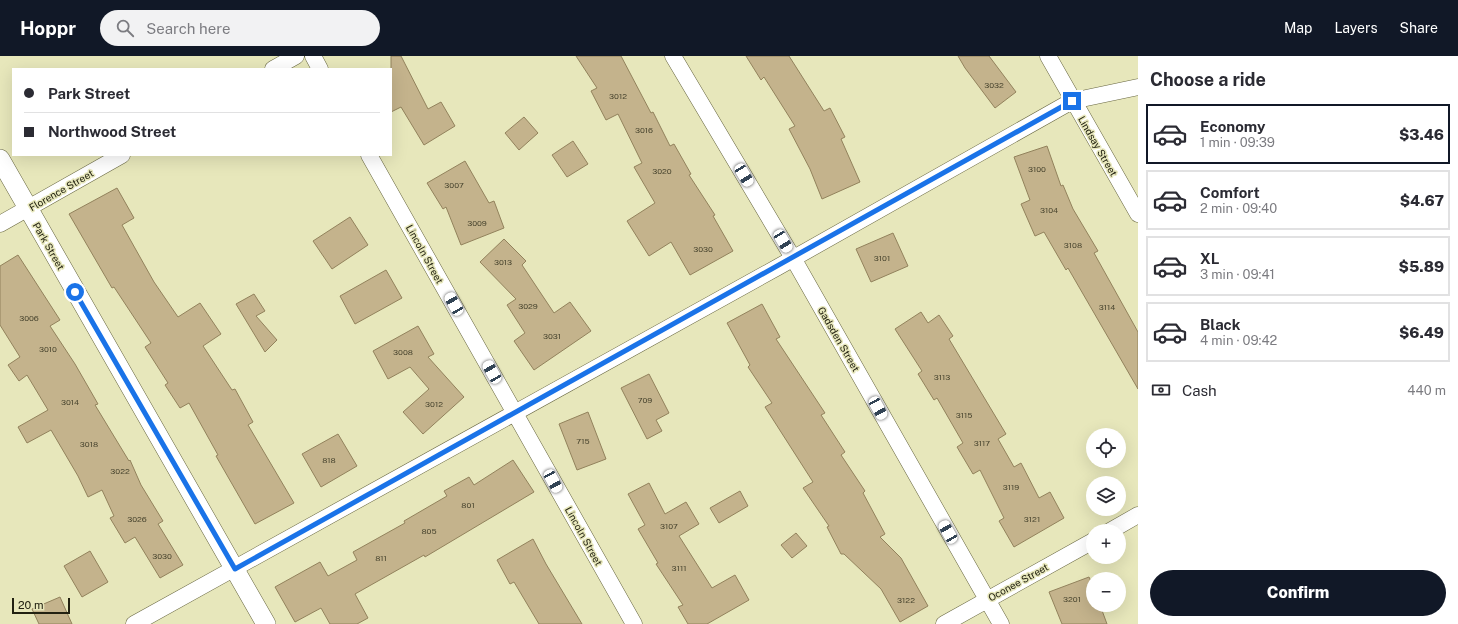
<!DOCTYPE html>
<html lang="en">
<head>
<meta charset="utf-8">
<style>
	body { margin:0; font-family:"Public Sans",sans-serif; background:#f2f2f3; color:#2b2b33; height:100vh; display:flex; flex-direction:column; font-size:15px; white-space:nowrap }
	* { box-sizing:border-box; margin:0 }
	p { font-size:13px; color:#7c7c81 }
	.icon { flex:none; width:22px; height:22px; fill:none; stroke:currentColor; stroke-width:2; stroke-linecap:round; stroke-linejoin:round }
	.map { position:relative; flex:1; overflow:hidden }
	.side { display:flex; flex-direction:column; background:#fff; width:320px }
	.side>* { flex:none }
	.hud { position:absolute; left:12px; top:12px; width:380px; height:88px; border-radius:0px; box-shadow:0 4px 16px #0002; display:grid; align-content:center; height:88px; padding:0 12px; background:#fff }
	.buttons { position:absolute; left:1086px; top:372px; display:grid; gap:8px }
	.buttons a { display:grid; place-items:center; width:40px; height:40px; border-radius:50%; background:#fff; box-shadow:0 4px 16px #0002; font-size:20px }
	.scale { position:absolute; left:12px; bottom:10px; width:58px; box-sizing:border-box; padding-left:4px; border:2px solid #222111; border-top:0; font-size:11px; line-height:14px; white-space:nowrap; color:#222111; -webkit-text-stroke:3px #e7e7bb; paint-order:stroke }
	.end { position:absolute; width:18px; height:18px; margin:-9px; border:5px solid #1a73e8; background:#fff; box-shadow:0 0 0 2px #fff }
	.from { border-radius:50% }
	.car { position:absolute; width:12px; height:24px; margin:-12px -6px; border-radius:5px; box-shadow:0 0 3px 1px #0007; background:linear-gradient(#fff 24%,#345 0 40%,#fff 0 76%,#345 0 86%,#fff 0) }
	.hud b { display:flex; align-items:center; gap:14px; height:38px; font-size:15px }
	.hud b+b { border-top:1px solid #e1e1e2 }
	.hud i { width:10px; height:10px; background:#2b2b33 }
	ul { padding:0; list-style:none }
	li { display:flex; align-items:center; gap:12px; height:60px; margin:0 8px 6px; padding:0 4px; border:2px solid #e1e1e2; border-radius:0px }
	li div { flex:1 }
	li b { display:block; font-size:15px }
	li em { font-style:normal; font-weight:800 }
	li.selected { border-color:#111827 }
	li>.icon { width:36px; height:36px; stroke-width:1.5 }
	h2 { padding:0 12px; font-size:18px; line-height:48px }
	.pay { display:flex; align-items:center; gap:10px; height:44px; padding:0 12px; font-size:15px }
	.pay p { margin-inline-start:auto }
	.button { display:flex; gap:8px; margin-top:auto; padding:8px 12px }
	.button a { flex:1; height:46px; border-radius:24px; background:#111827; color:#fff; font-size:16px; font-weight:800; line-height:46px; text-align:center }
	header { display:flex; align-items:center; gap:24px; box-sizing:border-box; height:56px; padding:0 20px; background:#111827; color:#fff }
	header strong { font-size:19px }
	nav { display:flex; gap:22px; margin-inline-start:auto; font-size:14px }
	.search { width:280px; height:36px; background:#f2f2f3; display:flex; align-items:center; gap:10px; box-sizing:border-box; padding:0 14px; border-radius:22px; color:#7c7c81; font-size:15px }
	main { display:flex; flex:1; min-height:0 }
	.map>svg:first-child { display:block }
</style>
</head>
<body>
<header>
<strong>Hoppr</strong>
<div class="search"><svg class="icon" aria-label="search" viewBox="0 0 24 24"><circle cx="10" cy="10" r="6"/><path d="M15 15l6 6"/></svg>Search here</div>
<nav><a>Map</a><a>Layers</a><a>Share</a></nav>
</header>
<main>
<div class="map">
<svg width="1138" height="568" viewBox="0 0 1138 568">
	<rect width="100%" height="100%" fill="#e7e7bb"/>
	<path fill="#c4b38c" stroke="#92825c" d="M391,0H401L428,53L441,46L455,70L424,89L401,51L391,56Z
		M576,0H621L651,57L653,56L670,90L674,88L691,118L689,119L715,159L713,160L733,195L690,219L671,186L649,200L627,165L655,147L634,111L642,107L618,58L606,64L591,35L597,32Z
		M746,0H789L824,55L830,52L845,81L841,83L860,126L822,143L810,113L789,73L795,70L764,21L761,24Z
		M958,0H989L1016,36L995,52L965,12Z
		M524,61L538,77L519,94L505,77Z
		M573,85L588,108L567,121L552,99Z
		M1047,90L1061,130L1063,129L1073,153L1098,195L1094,197L1138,276V333L1068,212L1066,214L1044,176L1035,180L1021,148L1030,144L1014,101Z
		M465,105L489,147L494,145L504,172L461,189L446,151L443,153L427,127Z
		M117,132L134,162L122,169L154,226L178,261L200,247L221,278L203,290L232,334L235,333L253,366L248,369L294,447L255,468L216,400L218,399L189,347L180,352L165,329L168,327L145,291L151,287L114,231L112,232L69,158Z
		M350,161L368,189L332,213L313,185Z
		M893,177L908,210L871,226L856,193Z
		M504,183L526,205L522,209L554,257L570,246L591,275L534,314L514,285L525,277L507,249L516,243L480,206Z
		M18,199L60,264L50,270L75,308L98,348L95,349L129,405L130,404L141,429L163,465L158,468L183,509L160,522L135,481L125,487L110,462L114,460L102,434L88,441L78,420L51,374L27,387L18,371L48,354L27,319L19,325L8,309L20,301L0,269V210Z
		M386,214L402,242L355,268L340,240Z
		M254,238L265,255L256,260L277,284L265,296L236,248Z
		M762,248L780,281L776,283L825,357L821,359L845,396L841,399L865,435L863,437L885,478L880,481L901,502L928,550L900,566L881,533L844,498H841L827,471L829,470L803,432L813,426L765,351L772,347L748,311L750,309L727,267Z
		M921,256L928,267L939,259L953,280L949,283L1006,378L998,383L1014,411L1021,407L1039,442L1050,436L1064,462L1014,491L999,465L1004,462L980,414L973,418L957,391L963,387L937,342L934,344L918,318L922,315L895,273Z
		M418,270L434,298L428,301L464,341L423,378L403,356L429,333L410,311L388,323L373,295Z
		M649,318L669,357L656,364L662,375L647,383L621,332Z
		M588,356L606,403L577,414L559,368Z
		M338,378L357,410L321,431L302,398Z
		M513,404L534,436L425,501L424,499L355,538L368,562L357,568H330L321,552L295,566L275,531L320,506L328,520L357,504L353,496L405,467L404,465L447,440L444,435L469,421L474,429Z
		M649,427L665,458L686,446L699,468L679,480L712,532L735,519L749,544L707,568H688L678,551L683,549L656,508L658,507L638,473L645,469L628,438Z
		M740,435L748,450L719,467L710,452Z
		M796,477L807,490L792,502L781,489Z
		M533,483L546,508L582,568H539L514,526L510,528L497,504Z
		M90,495L108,526L82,541L64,510Z
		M1089,521L1093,530V549H1100L1107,568H1062L1049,536Z
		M60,541L72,568H39L32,553Z"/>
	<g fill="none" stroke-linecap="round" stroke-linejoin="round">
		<g stroke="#676640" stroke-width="17">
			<path id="minor" d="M313,0L320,13
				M673,0L793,202L1001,568
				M1048,0L1138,158
				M273,13L296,0
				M369,99L634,568
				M0,168L122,99
				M1110,475L1138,459
				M134,568L778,211L1072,45L1138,31
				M944,568L1093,485"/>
		</g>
		<g stroke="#676640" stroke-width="20">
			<path id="tertiary" d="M0,103L266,568"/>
		</g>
		<use href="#minor" stroke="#fff" stroke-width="16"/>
		<use href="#tertiary" stroke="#fff" stroke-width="19"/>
	</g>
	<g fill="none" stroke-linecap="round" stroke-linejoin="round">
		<path stroke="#1a73e8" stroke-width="5" d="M75,236L235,513L1072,45"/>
	</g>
	<g text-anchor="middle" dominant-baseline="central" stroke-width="3" stroke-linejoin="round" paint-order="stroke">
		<g font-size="8" fill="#4a4630">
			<text x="994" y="29">3032</text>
			<text x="618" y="40">3012</text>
			<text x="644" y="74">3016</text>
			<text x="1037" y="113">3100</text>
			<text x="662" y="115">3020</text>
			<text x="454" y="129">3007</text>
			<text x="1049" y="154">3104</text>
			<text x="477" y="167">3009</text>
			<text x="1073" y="189">3108</text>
			<text x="703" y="193">3030</text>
			<text x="882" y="202">3101</text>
			<text x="503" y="206">3013</text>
			<text x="528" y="250">3029</text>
			<text x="1107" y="251">3114</text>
			<text x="29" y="262">3006</text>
			<text x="552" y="280">3031</text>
			<text x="48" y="293">3010</text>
			<text x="403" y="296">3008</text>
			<text x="942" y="321">3113</text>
			<text x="645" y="344">709</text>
			<text x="70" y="346">3014</text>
			<text x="434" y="348">3012</text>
			<text x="964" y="359">3115</text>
			<text x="583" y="385">715</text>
			<text x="982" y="387">3117</text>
			<text x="89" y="388">3018</text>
			<text x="329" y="404">818</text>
			<text x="120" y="415">3022</text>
			<text x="1011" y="431">3119</text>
			<text x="468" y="449">801</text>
			<text x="137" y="463">3026</text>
			<text x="1032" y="463">3121</text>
			<text x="669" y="470">3107</text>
			<text x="429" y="475">805</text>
			<text x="162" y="500">3030</text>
			<text x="381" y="502">811</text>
			<text x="679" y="512">3111</text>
			<text x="1072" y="543">3201</text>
			<text x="906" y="544">3122</text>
		</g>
		<g font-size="10" fill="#222111" stroke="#e7e7bb">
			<text transform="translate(1098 90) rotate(60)">Lindsay Street</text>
			<text transform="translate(61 134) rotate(-30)">Florence Street</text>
			<text transform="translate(49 190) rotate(60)">Park Street</text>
			<text transform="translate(425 198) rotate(61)">Lincoln Street</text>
			<text transform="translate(839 283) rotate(60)">Gadsden Street</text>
			<text transform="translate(584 480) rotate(61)">Lincoln Street</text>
			<text transform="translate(1018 526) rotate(-29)">Oconee Street</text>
		</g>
	</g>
</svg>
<div class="buttons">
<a><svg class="icon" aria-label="locate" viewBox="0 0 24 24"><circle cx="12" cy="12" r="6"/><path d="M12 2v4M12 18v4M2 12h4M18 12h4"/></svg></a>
<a><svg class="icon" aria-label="layers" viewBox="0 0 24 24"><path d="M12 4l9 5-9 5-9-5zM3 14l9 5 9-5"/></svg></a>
<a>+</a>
<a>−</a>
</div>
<div class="scale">20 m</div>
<i class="end from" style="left:75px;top:236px"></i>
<i class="end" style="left:1072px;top:45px"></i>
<i class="car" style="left:744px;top:119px;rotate:149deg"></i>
<i class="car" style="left:783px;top:185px;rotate:149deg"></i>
<i class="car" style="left:454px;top:248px;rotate:330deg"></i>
<i class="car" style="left:492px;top:316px;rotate:330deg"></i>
<i class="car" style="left:878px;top:352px;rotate:151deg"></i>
<i class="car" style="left:553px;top:425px;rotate:151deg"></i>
<i class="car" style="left:948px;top:476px;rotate:330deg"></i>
<div class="hud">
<b><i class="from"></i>Park Street</b>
<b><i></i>Northwood Street</b>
</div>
</div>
<section class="side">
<h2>Choose a ride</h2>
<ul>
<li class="selected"><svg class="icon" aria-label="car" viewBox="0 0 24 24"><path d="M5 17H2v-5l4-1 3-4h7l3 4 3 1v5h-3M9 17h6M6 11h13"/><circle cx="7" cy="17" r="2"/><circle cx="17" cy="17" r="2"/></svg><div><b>Economy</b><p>1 min · 09:39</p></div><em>$3.46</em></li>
<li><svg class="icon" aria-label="car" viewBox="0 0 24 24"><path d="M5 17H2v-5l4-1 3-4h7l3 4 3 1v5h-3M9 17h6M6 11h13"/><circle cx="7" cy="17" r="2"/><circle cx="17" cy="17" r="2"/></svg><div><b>Comfort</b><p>2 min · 09:40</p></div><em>$4.67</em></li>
<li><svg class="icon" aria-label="car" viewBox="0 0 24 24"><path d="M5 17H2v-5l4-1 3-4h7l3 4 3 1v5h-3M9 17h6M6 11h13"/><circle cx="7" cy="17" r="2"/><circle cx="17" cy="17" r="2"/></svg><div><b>XL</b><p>3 min · 09:41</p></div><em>$5.89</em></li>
<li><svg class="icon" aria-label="car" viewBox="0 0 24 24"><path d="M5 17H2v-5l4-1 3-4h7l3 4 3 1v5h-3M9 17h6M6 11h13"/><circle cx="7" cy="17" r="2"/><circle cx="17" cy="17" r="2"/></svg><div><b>Black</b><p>4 min · 09:42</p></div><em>$6.49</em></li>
</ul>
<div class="pay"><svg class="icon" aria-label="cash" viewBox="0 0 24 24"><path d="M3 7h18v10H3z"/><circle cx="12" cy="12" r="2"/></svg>Cash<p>440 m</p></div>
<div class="button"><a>Confirm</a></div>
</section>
</main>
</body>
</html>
